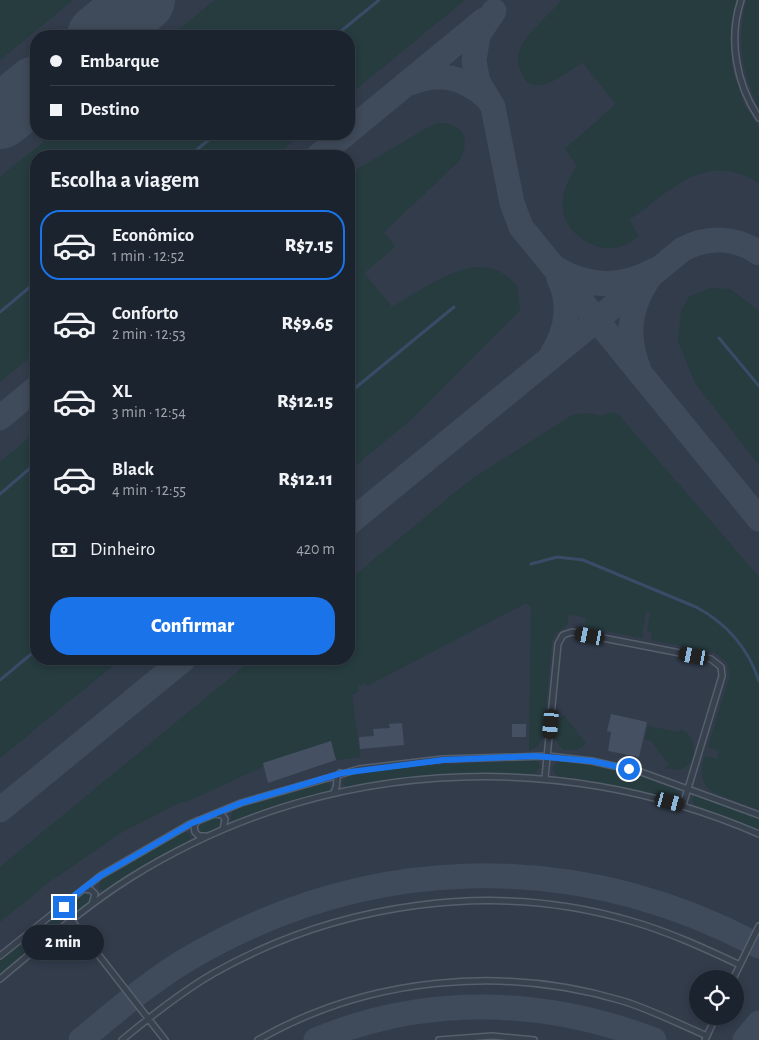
<!DOCTYPE html>
<html lang="pt">
<head>
<meta charset="utf-8">
<style>
	body { margin:0; font-family:"Alegreya Sans",sans-serif; background:#242b36; color:#f1f3f6; height:100vh; display:flex; flex-direction:column; font-size:19px; white-space:nowrap }
	* { box-sizing:border-box; margin:0 }
	p { font-size:16px; color:#a0a4aa }
	.icon { flex:none; width:28px; height:28px; fill:none; stroke:currentColor; stroke-width:2; stroke-linecap:round; stroke-linejoin:round }
	.map { position:relative; flex:1; overflow:hidden }
	.details { position:absolute; left:30px; top:150px; width:325px; height:515px; display:flex; flex-direction:column; background:#1b232e; border-radius:20px; box-shadow:0 2px 8px #0003,0 0 0 1px #39404a }
	.details>* { flex:none }
	.hud { position:absolute; left:30px; top:30px; width:325px; height:110px; border-radius:20px; box-shadow:0 2px 8px #0003,0 0 0 1px #39404a; display:grid; align-content:center; height:110px; padding:0 20px; background:#1b232e }
	.tools { position:absolute; left:689px; top:970px; display:grid; gap:10px }
	.tools a { display:grid; place-items:center; width:55px; height:55px; border-radius:50%; background:#1b232e; box-shadow:0 2px 8px #0003,0 0 0 1px #39404a; font-size:25px }
	.end { position:absolute; width:22px; height:22px; margin:-11px; border:6px solid #1a73e8; background:#fff; box-shadow:0 0 0 2px #fff }
	.from { border-radius:50% }
	.bubble { position:absolute; height:35px; border-radius:18px; background:#1b232e; box-shadow:0 2px 8px #0003,0 0 0 1px #39404a; font-size:16px; font-weight:800; line-height:35px; text-align:center }
	.car { position:absolute; width:15px; height:30px; margin:-15px -8px; border-radius:6px; box-shadow:0 0 4px 1px #0007; background:linear-gradient(#222 24%,#8ab4d8 0 40%,#222 0 76%,#8ab4d8 0 86%,#222 0) }
	.hud b { display:flex; align-items:center; gap:18px; height:48px; font-size:19px }
	.hud b+b { border-top:1px solid #39404a }
	.hud i { width:12px; height:12px; background:#f1f3f6 }
	ul { padding:0; list-style:none }
	li { display:flex; align-items:center; gap:15px; height:70px; margin:0 10px 8px; padding:0 10px; border:2px solid transparent; border-radius:20px }
	li div { flex:1 }
	li b { display:block; font-size:19px }
	li em { font-style:normal; font-weight:800 }
	li.on { border-color:#1a73e8 }
	li>.icon { width:45px; height:45px; stroke-width:1.5 }
	h2 { padding:0 20px; font-size:22px; line-height:60px }
	.pay { display:flex; align-items:center; gap:12px; height:55px; padding:0 20px; font-size:19px }
	.pay p { margin-inline-start:auto }
	.action { display:flex; gap:10px; margin-top:auto; padding:10px 20px }
	.action a { flex:1; height:58px; border-radius:20px; background:#1a73e8; color:#fff; font-size:20px; font-weight:800; line-height:58px; text-align:center }
	.map>svg:first-child { display:block }
</style>
</head>
<body>
<div class="map">
<svg width="759" height="1040" viewBox="0 0 759 1040">
	<rect width="100%" height="100%" fill="#242f3e"/>
	<path fill="#323c4b" fill-rule="evenodd" d="M0,0H759V1040H0ZM36,36H349V134H36ZM36,156H349V659H36ZM698,979H735V1016H698Z"/>
	<path fill="#263c3f" d="M0,0H73L0,60Z
		M215,0H465L349,95V36H171Z
		M562,0H736L731,27L732,68L744,105L759,127V183C705,150 672,190 629,220L639,236C632,241 625,246 615,248C593,251 565,232 563,210C561,193 568,179 577,166L565,149L616,104L582,62C566,73 530,104 520,69C517,60 518,51 523,43C533,28 550,14 562,0Z
		M747,0H759V88L757,96L759,95V109C742,74 736,38 747,0Z
		M440,123C466,125 470,140 459,161L384,232L395,247L364,273L392,307C429,287 481,242 517,286L520,310L413,418L349,471V174L432,125Z
		M53,134H302L275,156H36V352L0,382V177Z
		M710,288L730,289L759,311V465L695,383L678,341L681,311L689,297Z
		M610,412L618,414L759,577V810L713,792C699,782 700,771 705,756L717,759L719,751L708,747L730,675L727,662L714,652L651,640L653,633L647,631L650,613L645,612L642,638L585,627L586,618L569,614L567,625L556,633L552,640L544,734L539,745L529,751L531,607L526,603L367,686L365,683L358,686L359,691L352,695L360,757L336,760L330,741L263,763L264,766L184,803L183,801L122,832L48,883L0,922V867L253,659H349V580L470,480L574,414L587,413L603,416Z
		M36,432V659H121L0,758V462Z
		M564,715L586,744L577,750H564L558,744C554,734 556,722 564,715Z
		M648,726L678,732L681,729C698,739 699,761 680,770L664,768L669,764L651,741L645,739Z
		M535,760L538,761L541,767L533,775L456,774L421,776L349,788L342,783L349,775L416,766Z
		M559,761C579,762 674,776 680,795L673,799L596,782L557,776L552,768Z
		M327,781L330,786L329,791L236,821L231,819L233,808Z
		M696,795L759,818V830L694,806L692,799Z
		M212,817L220,819L221,826L218,829L202,833L199,827L200,824Z
		M180,832L189,833L190,839L188,842L106,891L99,889L101,879Z
		M84,893L90,897C90,905 79,913 71,911L69,907L71,902Z
		M57,916L61,918L60,925L0,975V960Z"/>
	<g fill="none" stroke-linecap="round" stroke-linejoin="round">
		<path stroke="#394c67" stroke-width="3" d="M335,36L379,0
			M189,156L216,134
			M0,312L36,282
			M719,338L759,386
			M349,393L454,307
			M0,494L36,463
			M531,564L557,557L583,560L696,607C728,624 748,648 759,681
			M0,680L36,650"/>
		<path stroke="#3f4a5a" stroke-width="25" d="M494,11L478,35L474,61L478,82L493,107L512,203L521,227L759,519
			M410,83C439,71 464,77 487,98
			M349,131L484,20
			M318,156L346,134
			M555,268C588,288 621,289 655,270C631,300 624,331 638,367
			M553,352C567,330 571,302 559,279
			M0,418L36,388
			M349,523L683,249C708,236 736,237 759,253
			M0,810L184,659
			M81,1040C114,1013 147,984 183,962C364,853 573,847 759,946
			M316,1040C426,994 544,998 654,1040
			M745,1040L759,1023"/>
		<path stroke="#3f4a5a" stroke-width="64" d="M99,36L143,0
			M0,117L36,88"/>
	</g>
	<path fill="#455162" d="M611,714L647,722L639,757L608,751L611,732L607,731Z
		M402,723L404,745L360,749L359,737L374,736L373,729L390,728L389,724Z
		M512,724H526V737H512Z
		M331,741L336,760L268,783L263,763Z"/>
	<g fill="none" stroke-linecap="round" stroke-linejoin="round">
		<g stroke="#565f6c" stroke-width="8">
			<path id="service" d="M741,0C728,39 736,84 759,118
				M545,778L558,644L563,635L572,632L711,659L721,667L722,676L683,805
				M334,792C339,786 334,779 340,773
				M215,814L222,815L225,819L223,829
				M197,821L194,826L195,832L199,836H205
				M84,889L91,890L95,894L92,904
				M65,904V912L165,1040
				M0,956L100,876L190,824L241,803L359,769L443,759L548,756L592,761L641,772L759,815
				M0,979C42,944 84,907 130,878C321,759 553,745 759,834
				M733,979L759,926
				M122,1040C151,1016 181,992 214,973C338,903 493,880 631,921C669,932 704,948 740,965
				M258,1040C368,977 502,965 623,1001C652,1010 679,1024 707,1036
				M439,1040L492,1036L534,1040
				M705,1040L716,1016"/>
		</g>
		<use href="#service" stroke="#38414e" stroke-width="5"/>
	</g>
	<g fill="none" stroke-linecap="round" stroke-linejoin="round">
		<path stroke="#1a73e8" stroke-width="6" d="M64,907L67,901L100,876L190,824L241,803L342,773L443,760L535,756L592,761L629,769"/>
	</g>
</svg>
<div class="tools">
<a><svg class="icon" aria-label="locate" viewBox="0 0 24 24"><circle cx="12" cy="12" r="6"/><path d="M12 2v4M12 18v4M2 12h4M18 12h4"/></svg></a>
</div>
<i class="end from" style="left:629px;top:769px"></i>
<i class="end" style="left:64px;top:907px"></i>
<div class="bubble" style="left:22px;top:925px;width:82px">2 min</div>
<i class="car" style="left:590px;top:636px;rotate:281deg"></i>
<i class="car" style="left:694px;top:656px;rotate:281deg"></i>
<i class="car" style="left:551px;top:724px;rotate:185deg"></i>
<i class="car" style="left:670px;top:802px;rotate:105deg"></i>
<div class="hud">
<b><i class="from"></i>Embarque</b>
<b><i></i>Destino</b>
</div>
<section class="details">
<h2>Escolha a viagem</h2>
<ul>
<li class="on"><svg class="icon" aria-label="car" viewBox="0 0 24 24"><path d="M5 17H2v-5l4-1 3-4h7l3 4 3 1v5h-3M9 17h6M6 11h13"/><circle cx="7" cy="17" r="2"/><circle cx="17" cy="17" r="2"/></svg><div><b>Econômico</b><p>1 min · 12:52</p></div><em>R$7.15</em></li>
<li><svg class="icon" aria-label="car" viewBox="0 0 24 24"><path d="M5 17H2v-5l4-1 3-4h7l3 4 3 1v5h-3M9 17h6M6 11h13"/><circle cx="7" cy="17" r="2"/><circle cx="17" cy="17" r="2"/></svg><div><b>Conforto</b><p>2 min · 12:53</p></div><em>R$9.65</em></li>
<li><svg class="icon" aria-label="car" viewBox="0 0 24 24"><path d="M5 17H2v-5l4-1 3-4h7l3 4 3 1v5h-3M9 17h6M6 11h13"/><circle cx="7" cy="17" r="2"/><circle cx="17" cy="17" r="2"/></svg><div><b>XL</b><p>3 min · 12:54</p></div><em>R$12.15</em></li>
<li><svg class="icon" aria-label="car" viewBox="0 0 24 24"><path d="M5 17H2v-5l4-1 3-4h7l3 4 3 1v5h-3M9 17h6M6 11h13"/><circle cx="7" cy="17" r="2"/><circle cx="17" cy="17" r="2"/></svg><div><b>Black</b><p>4 min · 12:55</p></div><em>R$12.11</em></li>
</ul>
<div class="pay"><svg class="icon" aria-label="cash" viewBox="0 0 24 24"><path d="M3 7h18v10H3z"/><circle cx="12" cy="12" r="2"/></svg>Dinheiro<p>420 m</p></div>
<div class="action"><a>Confirmar</a></div>
</section>
</div>
</body>
</html>
